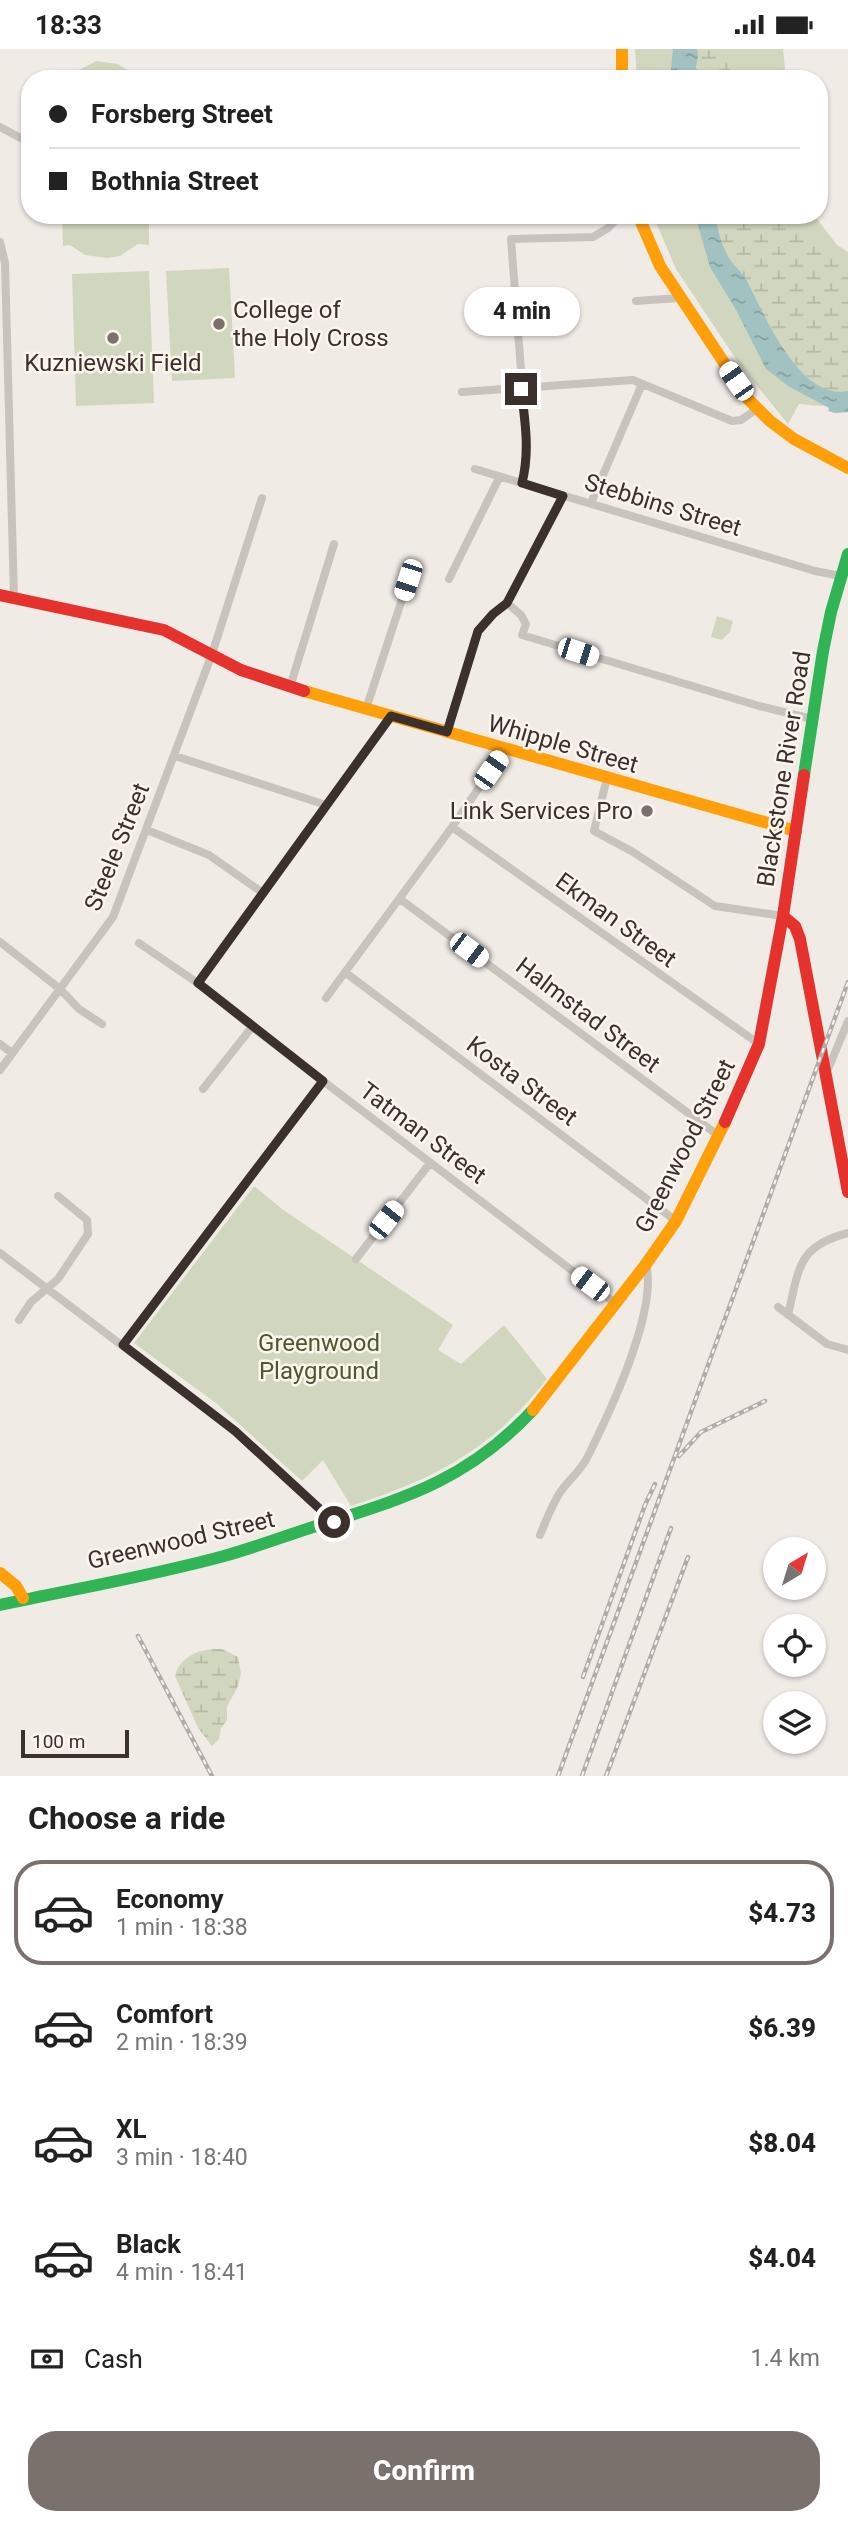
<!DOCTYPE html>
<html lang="en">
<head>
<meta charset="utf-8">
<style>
	body { margin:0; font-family:Roboto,sans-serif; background:#f6f6f6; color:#222; height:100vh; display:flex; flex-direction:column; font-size:26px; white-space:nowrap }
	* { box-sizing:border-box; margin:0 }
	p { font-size:23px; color:#767676 }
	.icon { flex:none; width:38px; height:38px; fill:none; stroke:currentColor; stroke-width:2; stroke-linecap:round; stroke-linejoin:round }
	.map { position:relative; height:1727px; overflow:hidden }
	.side { display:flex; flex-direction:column; background:#fff; flex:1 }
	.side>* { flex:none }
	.banner { position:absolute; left:21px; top:21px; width:807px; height:154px; border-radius:28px; box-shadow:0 2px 5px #0004; display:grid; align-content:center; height:154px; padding:0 28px; background:#fff }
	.needle { width:46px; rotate:38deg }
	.tools { position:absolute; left:763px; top:1488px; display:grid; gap:14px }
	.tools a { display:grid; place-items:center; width:63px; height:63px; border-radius:50%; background:#fff; box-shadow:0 2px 5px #0004; font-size:35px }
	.scale { position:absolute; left:21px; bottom:18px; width:108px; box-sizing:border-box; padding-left:7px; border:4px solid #3b302b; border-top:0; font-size:19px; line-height:24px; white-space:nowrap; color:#3b302b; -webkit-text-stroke:5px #fbf5ee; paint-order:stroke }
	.end { position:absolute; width:32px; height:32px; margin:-16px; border:9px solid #3b302b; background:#fff; box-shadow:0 0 0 4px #fff }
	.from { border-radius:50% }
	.bubble { position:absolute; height:49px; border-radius:24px; background:#fff; box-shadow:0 2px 5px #0004; font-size:23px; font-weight:800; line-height:49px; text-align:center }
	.car { position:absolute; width:21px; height:42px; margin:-21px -10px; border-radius:9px; box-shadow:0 0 5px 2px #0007; background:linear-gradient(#fff 24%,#345 0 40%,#fff 0 76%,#345 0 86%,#fff 0) }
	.banner b { display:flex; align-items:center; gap:24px; height:66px; font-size:26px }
	.banner b+b { border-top:2px solid #e0e0e0 }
	.banner i { width:18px; height:18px; background:#222 }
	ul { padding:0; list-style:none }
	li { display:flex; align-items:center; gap:21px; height:105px; margin:0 14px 10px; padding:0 14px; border:4px solid transparent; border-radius:28px }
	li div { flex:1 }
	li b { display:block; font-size:26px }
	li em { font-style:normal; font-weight:800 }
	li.active { border-color:#7a716c }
	li>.icon { width:63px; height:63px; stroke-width:1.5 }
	h2 { padding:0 28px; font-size:32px; line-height:84px }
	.pay { display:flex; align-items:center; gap:18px; height:77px; padding:0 28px; font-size:26px }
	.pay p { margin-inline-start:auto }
	.button { display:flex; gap:14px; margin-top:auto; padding:14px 28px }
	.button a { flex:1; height:80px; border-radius:28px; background:#7a716c; color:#fff; font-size:28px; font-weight:800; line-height:80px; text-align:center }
	.status { display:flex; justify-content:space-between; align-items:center; height:49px; padding:0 35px; background:#fff; direction:ltr }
	.status svg { height:19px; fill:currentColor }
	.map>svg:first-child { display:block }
</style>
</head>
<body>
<div class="status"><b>18:33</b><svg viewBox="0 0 49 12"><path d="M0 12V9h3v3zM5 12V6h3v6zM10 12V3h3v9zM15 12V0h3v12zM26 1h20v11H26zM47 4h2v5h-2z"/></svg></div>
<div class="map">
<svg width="848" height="1727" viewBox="0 0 848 1727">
	<defs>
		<pattern id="wetland-marsh" width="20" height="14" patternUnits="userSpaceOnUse" patternTransform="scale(1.75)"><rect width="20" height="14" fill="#d1d6bf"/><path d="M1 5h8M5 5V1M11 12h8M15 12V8" fill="none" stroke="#b4b8a4"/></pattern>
		<pattern id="water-ripples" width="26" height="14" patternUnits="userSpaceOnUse" patternTransform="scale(1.75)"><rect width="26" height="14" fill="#a1c2c1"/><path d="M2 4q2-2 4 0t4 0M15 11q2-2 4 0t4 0" fill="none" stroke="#849e9d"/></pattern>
	</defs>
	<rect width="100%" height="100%" fill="#f0ebe5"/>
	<path fill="#d1d6bf" d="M635,0H783L786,30H637Z
		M96,12L118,15L135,26L147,25V30H59V26H70Z
		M62,166H149V196L138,195L120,207L107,209L85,206L70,196L63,197Z
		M653,166H814L837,196L848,203V354L820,357L799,355L788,375L740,316L676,220Z
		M229,219L235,329L172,332L166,222Z
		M149,222L154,354L76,357L72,225Z
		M717,567L733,572L730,583L722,591L711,588Z
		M254,1137L282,1160L453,1276L438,1301L461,1315L504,1276L547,1330C491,1401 436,1429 351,1457L323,1411L302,1432L216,1354L134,1294Z"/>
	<path fill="url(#wetland-marsh)" d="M697,0H727L732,30H694L698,7Z
		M715,166H784L800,182L848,215V342C799,352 765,267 748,234C743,224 734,217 728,208C721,196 719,180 715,166Z
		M222,1600L238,1608L241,1624L238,1637L227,1658V1671L221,1679L219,1690L212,1697L198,1679L175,1627C180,1606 202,1599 222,1600Z"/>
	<path fill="url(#water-ripples)" d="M673,0H697L698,7L694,30H670Z
		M695,166H715C718,182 722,199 731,212C736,219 744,225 748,234C765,267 800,352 848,342V363L835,364L828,362L829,359L788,337L766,320L736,261L710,218Z"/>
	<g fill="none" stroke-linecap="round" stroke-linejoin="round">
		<path stroke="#c9c3be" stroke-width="8" d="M0,78L30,94
			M0,193L5,214L14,549
			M636,252L680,249
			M462,343L633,331L732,372L741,371L757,360
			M475,420L815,522L841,527
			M522,434L526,416L527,400L511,190L593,188L608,179L620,166
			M591,454L642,335
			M449,530L499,429
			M507,554L521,566L526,575L522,586L759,657L812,670
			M290,638L334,495
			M366,660L409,529
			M447,683L478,582L493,565L507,554L563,447
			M175,707L326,756
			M607,729L594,782L633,803L715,857L783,867
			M452,778L759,995
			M147,781L209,806L263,844
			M400,850L719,1087
			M0,893L60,940L79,960L102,975
			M139,894L202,937L252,978L616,1255
			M346,924L676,1172
			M198,935L391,667
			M326,949L452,778L505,701
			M0,995L12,1004
			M0,1021L113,868L212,605L262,449
			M826,1025L848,972
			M203,1040L252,978
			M0,1204L235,1382L334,1473
			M356,1210L430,1114
			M778,1258L827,1295L848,1301
			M788,1266C799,1220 797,1197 848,1184
			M19,1271L31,1253L58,1230L88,1185L87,1171L58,1147
			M123,1296L323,1032
			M540,1486C546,1472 552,1455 561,1442C569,1431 581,1421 587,1409C609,1365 658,1262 646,1215"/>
		<path stroke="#30b455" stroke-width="12" d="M804,726L823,602L831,563L848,505
			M0,1556C74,1540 151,1527 224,1507C253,1499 282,1488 310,1479C401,1450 465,1434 533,1361"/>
		<path stroke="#ff9f0a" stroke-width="12" d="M622,0V30
			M638,166L660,217L748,350L770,372L794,390L848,419
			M304,642L796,782
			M533,1361L646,1215L676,1172L725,1073
			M0,1524L16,1537L23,1549"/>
		<path stroke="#e5322d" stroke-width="12" d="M0,546L164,581L241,621L304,642
			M783,867L795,877L800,890L848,1143
			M725,1073L759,995L783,867L804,726"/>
		<g stroke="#b1aca8" stroke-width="4.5">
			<path id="rail" d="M679,1407L701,1383L765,1352
				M138,1587L212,1727
				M583,1628L645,1456L655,1435
				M558,1727L848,933
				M582,1727L671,1479
				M606,1727L688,1508"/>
		</g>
		<use href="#rail" stroke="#fbf5ee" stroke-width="2" stroke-dasharray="5" stroke-linecap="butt"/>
	</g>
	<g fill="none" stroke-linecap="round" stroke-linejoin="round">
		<path stroke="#3b302b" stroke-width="9" d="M334,1473L235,1382L123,1296L323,1032L198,934L391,667L447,683L478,582L493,565L507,554L563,447L522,434C530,402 525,371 521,340"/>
	</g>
	<g fill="#7a716c" stroke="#fbf5ee" stroke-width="2.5">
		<circle cx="219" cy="275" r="7"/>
		<circle cx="113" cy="289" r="7"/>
		<circle cx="647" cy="762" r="7"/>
	</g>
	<g text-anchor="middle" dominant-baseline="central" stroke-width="5" stroke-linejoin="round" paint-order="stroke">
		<g font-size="24" fill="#3b302b" stroke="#fbf5ee" text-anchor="start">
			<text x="233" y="261">College of<tspan x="233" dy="28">the Holy Cross</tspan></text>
			<text x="113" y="314" text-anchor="middle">Kuzniewski Field</text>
			<text x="633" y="762" text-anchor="end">Link Services Pro</text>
		</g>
		<g font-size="24" fill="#3b302b" stroke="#fbf5ee">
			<text transform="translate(663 456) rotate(17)">Stebbins Street</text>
			<text transform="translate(563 695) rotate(16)">Whipple Street</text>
			<text transform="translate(784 720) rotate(-81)">Blackstone River Road</text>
			<text transform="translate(117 798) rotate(-68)">Steele Street</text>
			<text transform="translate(616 871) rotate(36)">Ekman Street</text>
			<text transform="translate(588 966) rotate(37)">Halmstad Street</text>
			<text transform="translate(522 1032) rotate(37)">Kosta Street</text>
			<text transform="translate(423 1084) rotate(37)">Tatman Street</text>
			<text transform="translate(685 1097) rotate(-63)">Greenwood Street</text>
			<text transform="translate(181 1491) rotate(-13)">Greenwood Street</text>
		</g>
		<g font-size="24" fill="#4a5a2e" stroke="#fbf5ee">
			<text x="319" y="1294">Greenwood<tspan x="319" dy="28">Playground</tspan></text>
		</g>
	</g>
</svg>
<div class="tools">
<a><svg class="needle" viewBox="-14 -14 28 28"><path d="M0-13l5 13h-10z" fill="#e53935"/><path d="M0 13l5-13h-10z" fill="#767676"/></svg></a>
<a><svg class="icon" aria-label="locate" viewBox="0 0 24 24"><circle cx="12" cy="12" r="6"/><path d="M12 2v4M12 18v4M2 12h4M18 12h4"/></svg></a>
<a><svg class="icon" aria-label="layers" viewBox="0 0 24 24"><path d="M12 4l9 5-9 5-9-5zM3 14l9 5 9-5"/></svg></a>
</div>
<div class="scale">100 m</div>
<i class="end from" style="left:334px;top:1473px"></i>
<i class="end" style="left:521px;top:340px"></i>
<div class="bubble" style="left:464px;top:238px;width:116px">4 min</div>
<i class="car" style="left:736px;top:332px;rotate:325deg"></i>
<i class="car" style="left:408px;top:531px;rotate:198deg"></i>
<i class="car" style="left:578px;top:603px;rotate:108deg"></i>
<i class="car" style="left:491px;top:721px;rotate:35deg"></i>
<i class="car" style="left:469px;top:901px;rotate:127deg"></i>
<i class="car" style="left:386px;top:1171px;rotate:38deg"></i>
<i class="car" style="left:590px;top:1235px;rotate:307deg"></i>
<div class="banner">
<b><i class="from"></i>Forsberg Street</b>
<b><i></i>Bothnia Street</b>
</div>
</div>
<section class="side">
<h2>Choose a ride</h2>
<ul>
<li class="active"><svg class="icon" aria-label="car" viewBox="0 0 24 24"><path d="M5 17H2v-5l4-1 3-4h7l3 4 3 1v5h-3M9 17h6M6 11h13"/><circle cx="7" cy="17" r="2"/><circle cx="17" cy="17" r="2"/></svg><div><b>Economy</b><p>1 min · 18:38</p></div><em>$4.73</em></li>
<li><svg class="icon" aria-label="car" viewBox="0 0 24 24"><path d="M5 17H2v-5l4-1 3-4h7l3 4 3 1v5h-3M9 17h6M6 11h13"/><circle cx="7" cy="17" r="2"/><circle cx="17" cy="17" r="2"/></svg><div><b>Comfort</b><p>2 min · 18:39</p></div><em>$6.39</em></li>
<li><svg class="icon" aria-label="car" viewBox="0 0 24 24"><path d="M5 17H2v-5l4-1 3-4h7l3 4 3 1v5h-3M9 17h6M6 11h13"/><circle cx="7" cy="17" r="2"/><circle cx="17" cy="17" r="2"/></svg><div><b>XL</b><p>3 min · 18:40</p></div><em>$8.04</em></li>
<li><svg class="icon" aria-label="car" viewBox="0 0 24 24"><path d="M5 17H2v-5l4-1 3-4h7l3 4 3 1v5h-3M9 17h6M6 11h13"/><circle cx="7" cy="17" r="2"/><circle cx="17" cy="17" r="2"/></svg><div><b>Black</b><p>4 min · 18:41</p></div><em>$4.04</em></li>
</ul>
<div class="pay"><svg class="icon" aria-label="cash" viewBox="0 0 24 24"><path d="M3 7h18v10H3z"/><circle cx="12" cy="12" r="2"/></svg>Cash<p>1.4 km</p></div>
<div class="button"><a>Confirm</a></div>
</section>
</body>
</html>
